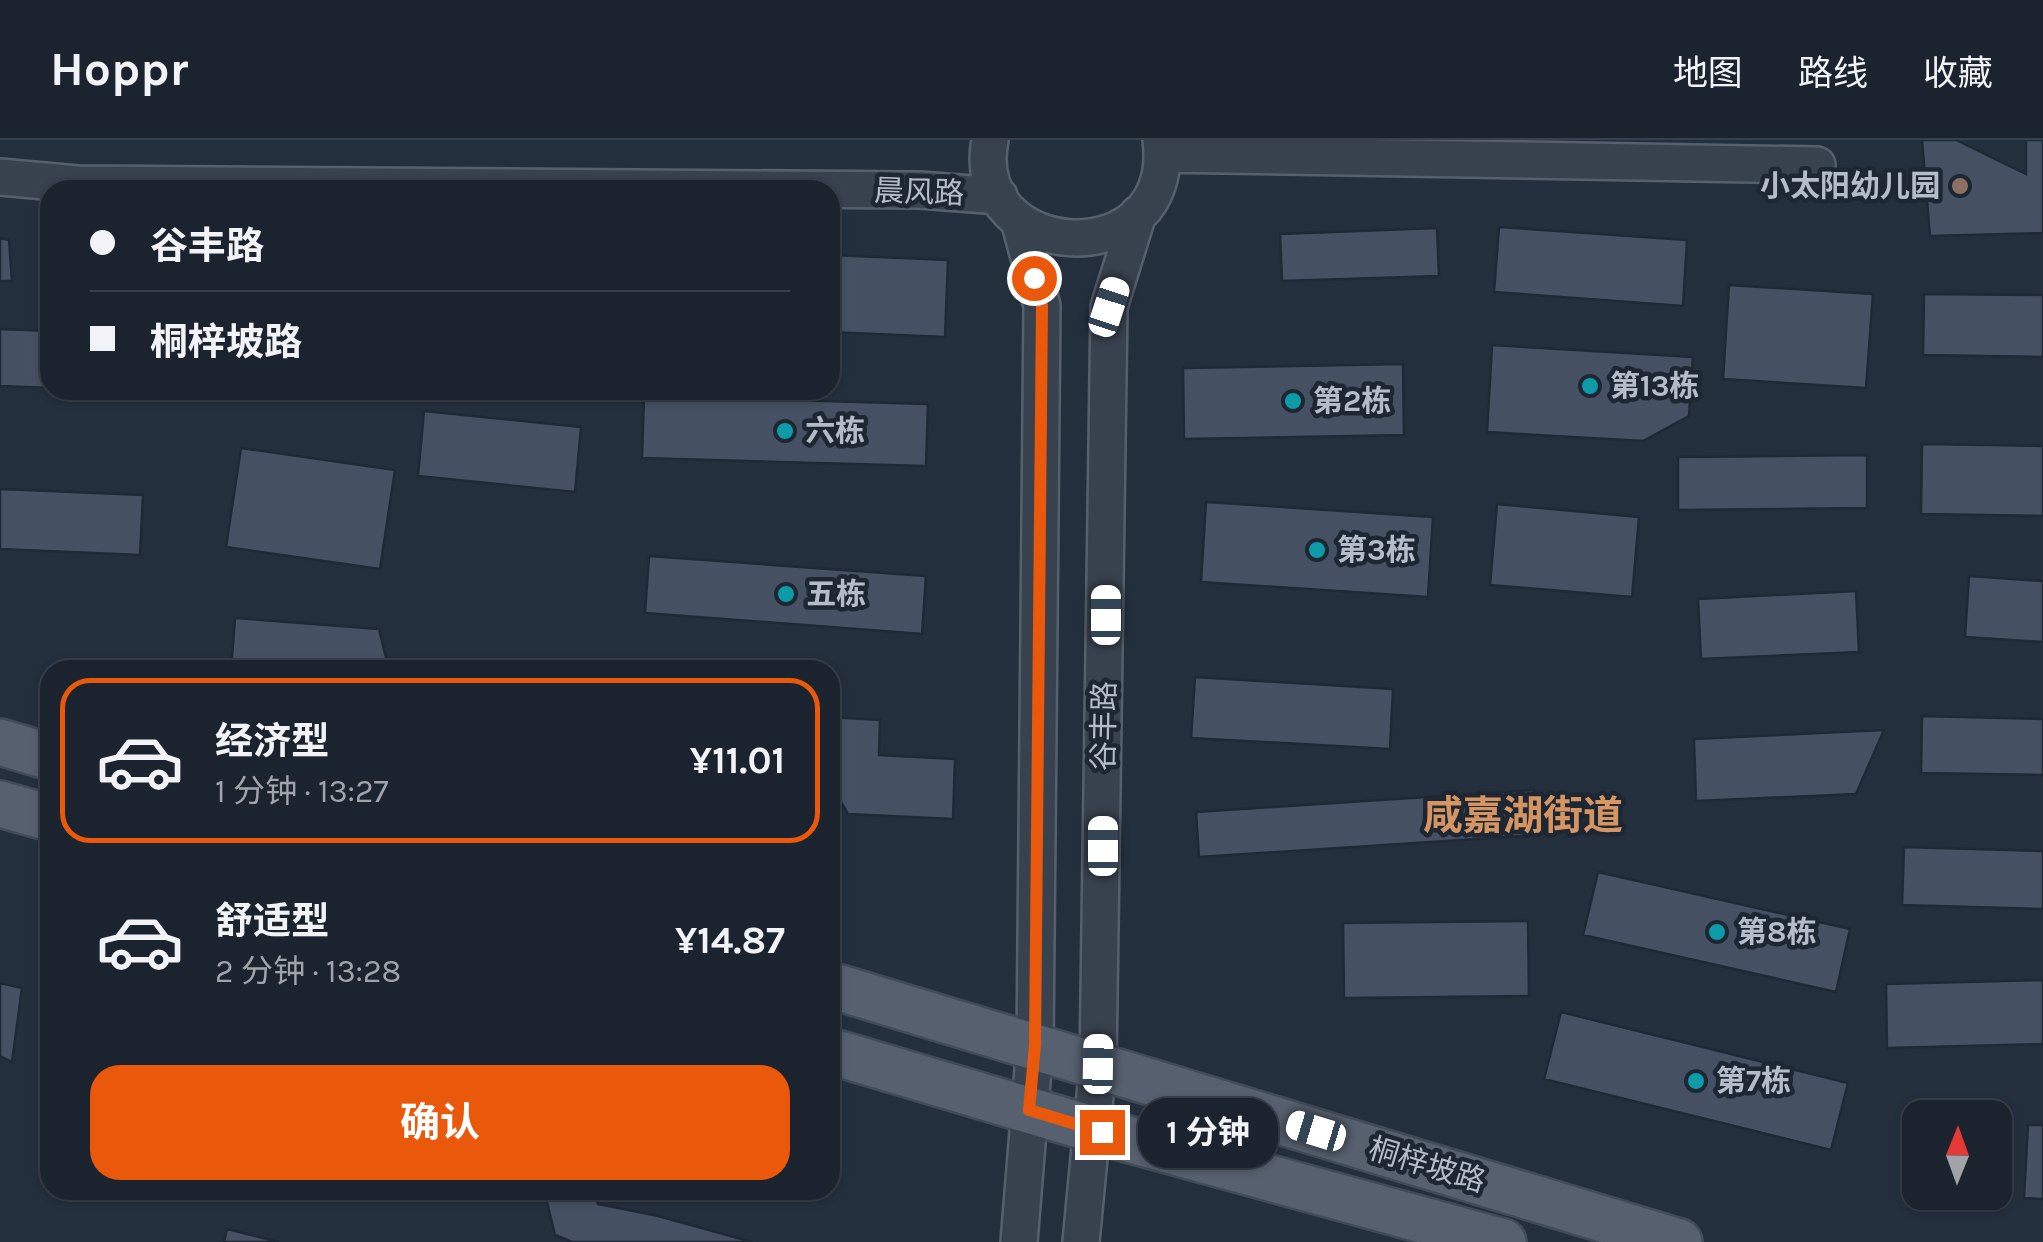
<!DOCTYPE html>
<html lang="zh">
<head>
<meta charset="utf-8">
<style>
	body { margin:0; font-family:Karla,"Noto Sans SC",sans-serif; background:#282f3a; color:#f1f3f6; height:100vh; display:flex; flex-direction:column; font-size:38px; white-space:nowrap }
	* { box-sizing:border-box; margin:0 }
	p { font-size:32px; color:#a0a4aa }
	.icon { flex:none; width:55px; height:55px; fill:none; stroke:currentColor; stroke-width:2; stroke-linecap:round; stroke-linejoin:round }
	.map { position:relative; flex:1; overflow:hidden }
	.details { position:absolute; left:40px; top:520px; width:800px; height:540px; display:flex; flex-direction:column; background:#1b232e; border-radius:30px; box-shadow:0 2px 8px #0004,0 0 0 2px #39404a }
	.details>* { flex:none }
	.hud { position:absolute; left:40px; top:40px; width:800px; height:220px; border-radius:30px; box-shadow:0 2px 8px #0004,0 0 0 2px #39404a; display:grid; align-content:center; height:220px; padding:0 50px; background:#1b232e }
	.needle { width:65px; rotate:1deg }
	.buttons { position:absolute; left:1902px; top:960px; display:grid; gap:20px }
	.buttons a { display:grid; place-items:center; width:110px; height:110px; border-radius:20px; background:#1b232e; box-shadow:0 2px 8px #0004,0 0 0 2px #39404a; font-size:50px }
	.end { position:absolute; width:45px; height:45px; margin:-22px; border:12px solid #ea580c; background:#fff; box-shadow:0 0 0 5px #fff }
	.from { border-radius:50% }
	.bubble { position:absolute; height:70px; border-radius:30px; background:#1b232e; box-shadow:0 2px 8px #0004,0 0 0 2px #39404a; font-size:32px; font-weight:700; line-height:70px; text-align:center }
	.car { position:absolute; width:30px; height:60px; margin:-30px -15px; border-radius:12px; box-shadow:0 0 8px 2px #0007; background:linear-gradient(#fff 24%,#345 0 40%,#fff 0 76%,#345 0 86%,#fff 0) }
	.hud b { display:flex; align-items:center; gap:35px; height:95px; font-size:38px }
	.hud b+b { border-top:2px solid #39404a }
	.hud i { width:25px; height:25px; background:#f1f3f6 }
	ul { padding:18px 0 0; list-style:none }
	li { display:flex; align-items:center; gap:30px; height:165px; margin:0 20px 15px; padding:0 30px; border:5px solid transparent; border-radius:30px }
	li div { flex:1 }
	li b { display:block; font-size:38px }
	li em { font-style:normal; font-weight:700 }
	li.active { border-color:#ea580c }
	li>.icon { width:90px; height:90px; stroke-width:1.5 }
	.action { display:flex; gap:20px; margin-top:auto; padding:20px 50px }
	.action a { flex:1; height:115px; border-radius:30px; background:#ea580c; color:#fff; font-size:40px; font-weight:700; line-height:115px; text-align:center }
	header { display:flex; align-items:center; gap:60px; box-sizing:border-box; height:140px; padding:0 50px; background:#1b232e; border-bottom:2px solid #39404a }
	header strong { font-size:48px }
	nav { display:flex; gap:55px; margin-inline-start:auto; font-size:35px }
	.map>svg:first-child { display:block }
</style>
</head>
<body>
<header>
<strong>Hoppr</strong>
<nav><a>地图</a><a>路线</a><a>收藏</a></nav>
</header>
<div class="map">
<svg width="2043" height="1102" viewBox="0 0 2043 1102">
	<rect width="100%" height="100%" fill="#242f3e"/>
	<path fill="#455162" stroke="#1f2835" stroke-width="2.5" d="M1922,0H1956L2026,34V0H2043V93L1930,96Z
		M1499,87L1687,100L1683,166L1494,152Z
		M1437,88L1439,136L1282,141L1280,94Z
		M0,98L9,100L12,141H0Z
		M830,115L948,120L945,197L830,192Z
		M1729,145L1873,154L1866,248L1723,239Z
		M1924,154L2043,155V217L1923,215Z
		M0,189L50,191V248L0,246Z
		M1492,205L1693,217L1689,276L1643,301L1487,292Z
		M1403,224L1404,295L1184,299L1183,228Z
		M644,256L928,264L926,326L642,318Z
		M424,271L581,287L575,352L418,336Z
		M1922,304L2043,306V376L1921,374Z
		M241,308L395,330L380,429L226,407Z
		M1867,315V368L1678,370V317Z
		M0,349L143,355L140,415L0,409Z
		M1206,362L1433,377L1428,457L1201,442Z
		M1497,364L1639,377L1632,457L1490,445Z
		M649,416L926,436L922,494L645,473Z
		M1969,436L2043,441V502L1965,497Z
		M1856,451L1859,512L1701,519L1698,459Z
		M235,478L379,489L389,530H231Z
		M1195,537L1393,549L1390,609L1191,598Z
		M1922,576L2043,579V635L1921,633Z
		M830,577L880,580L879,615L955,619L953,679L848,674L830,644Z
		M1884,590L1856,654L1696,661L1694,599Z
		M1534,650L1537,695L1199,717L1196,672Z
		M1904,707L2043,711V769L1902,765Z
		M1598,732L1850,789L1836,852L1583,795Z
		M1528,781L1529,856L1344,858L1343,783Z
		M2043,840V904L1887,908L1886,844Z
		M0,843L22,848L12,922L0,916Z
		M1561,872L1848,943L1831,1010L1544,939Z
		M2028,985H2043V1059L2024,1058Z
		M544,1050H593L598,1064L658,1076L752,1102H572L555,1095Z
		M227,1089L279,1102H224Z"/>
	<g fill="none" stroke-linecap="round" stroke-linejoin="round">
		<g stroke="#565f6c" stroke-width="40">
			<path id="minor" d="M990,0C966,124 1178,137 1161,0
				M1162,14L1817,25
				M0,37L77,44L920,50L999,56
				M1019,1102L1035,905L1042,166L1019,80
				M1081,1102L1098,924L1109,167L1138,74"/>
		</g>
		<g stroke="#414a57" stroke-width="50">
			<path id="major" d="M0,602L50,617
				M0,664L50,678
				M830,845L1679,1102
				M830,911L1102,992L1503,1102"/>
		</g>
		<use href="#minor" stroke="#38414e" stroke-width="35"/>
		<use href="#major" stroke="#56606e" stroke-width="45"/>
	</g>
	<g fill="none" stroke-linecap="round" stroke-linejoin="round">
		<path stroke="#ea580c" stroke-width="12" d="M1034,138L1042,166L1035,905L1029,970L1102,992"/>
	</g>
	<circle fill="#8d6e63" stroke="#1d2633" stroke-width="4" cx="1960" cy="46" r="10"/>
	<g fill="#0f9aa8" stroke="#1d2633" stroke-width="4">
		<circle cx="1590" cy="246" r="10"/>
		<circle cx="1293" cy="261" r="10"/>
		<circle cx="785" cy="291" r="10"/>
		<circle cx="1317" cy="410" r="10"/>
		<circle cx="786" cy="454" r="10"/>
		<circle cx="1717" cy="792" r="10"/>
		<circle cx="1696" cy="941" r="10"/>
	</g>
	<g text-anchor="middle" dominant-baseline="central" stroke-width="9" stroke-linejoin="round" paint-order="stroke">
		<g font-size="30" font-weight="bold" fill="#b4bcc9" stroke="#1d2633" text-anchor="start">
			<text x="1940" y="46" text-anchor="end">小太阳幼儿园</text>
			<text x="1610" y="246">第13栋</text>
			<text x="1313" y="261">第2栋</text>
			<text x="805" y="291">六栋</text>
			<text x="1337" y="410">第3栋</text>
			<text x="806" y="454">五栋</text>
			<text x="1737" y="792">第8栋</text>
			<text x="1716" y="941">第7栋</text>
		</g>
		<g font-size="30" fill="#b4bcc9" stroke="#1d2633">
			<text transform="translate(919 52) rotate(2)">晨风路</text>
			<text transform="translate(1104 586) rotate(-89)">谷丰路</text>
			<text transform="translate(1427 1025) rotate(17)">桐梓坡路</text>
		</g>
		<g font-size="40" font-weight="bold" fill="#d59563" stroke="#1d2633">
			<text x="1523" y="675">咸嘉湖街道</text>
		</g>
	</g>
</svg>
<div class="buttons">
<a><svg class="needle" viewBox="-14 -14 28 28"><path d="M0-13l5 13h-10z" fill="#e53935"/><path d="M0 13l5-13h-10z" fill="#a0a4aa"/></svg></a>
</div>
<i class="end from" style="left:1034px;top:138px"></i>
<i class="end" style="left:1102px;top:992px"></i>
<div class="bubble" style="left:1138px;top:958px;width:140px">1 分钟</div>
<i class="car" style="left:1109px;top:167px;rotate:18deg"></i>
<i class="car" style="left:1106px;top:475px;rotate:0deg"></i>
<i class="car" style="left:1103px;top:706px;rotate:0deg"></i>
<i class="car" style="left:1098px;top:924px;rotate:1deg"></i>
<i class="car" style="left:1316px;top:991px;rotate:287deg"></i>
<div class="hud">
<b><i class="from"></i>谷丰路</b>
<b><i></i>桐梓坡路</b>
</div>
<section class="details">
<ul>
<li class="active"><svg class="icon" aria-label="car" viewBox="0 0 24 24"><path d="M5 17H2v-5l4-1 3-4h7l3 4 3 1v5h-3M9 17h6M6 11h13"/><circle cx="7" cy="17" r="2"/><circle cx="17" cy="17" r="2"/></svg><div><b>经济型</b><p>1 分钟 · 13:27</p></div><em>¥11.01</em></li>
<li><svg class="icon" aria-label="car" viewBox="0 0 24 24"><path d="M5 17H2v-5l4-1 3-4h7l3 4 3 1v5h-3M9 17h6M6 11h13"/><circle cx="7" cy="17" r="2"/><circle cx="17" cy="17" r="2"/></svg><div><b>舒适型</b><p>2 分钟 · 13:28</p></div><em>¥14.87</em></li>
</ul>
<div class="action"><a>确认</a></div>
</section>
</div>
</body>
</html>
